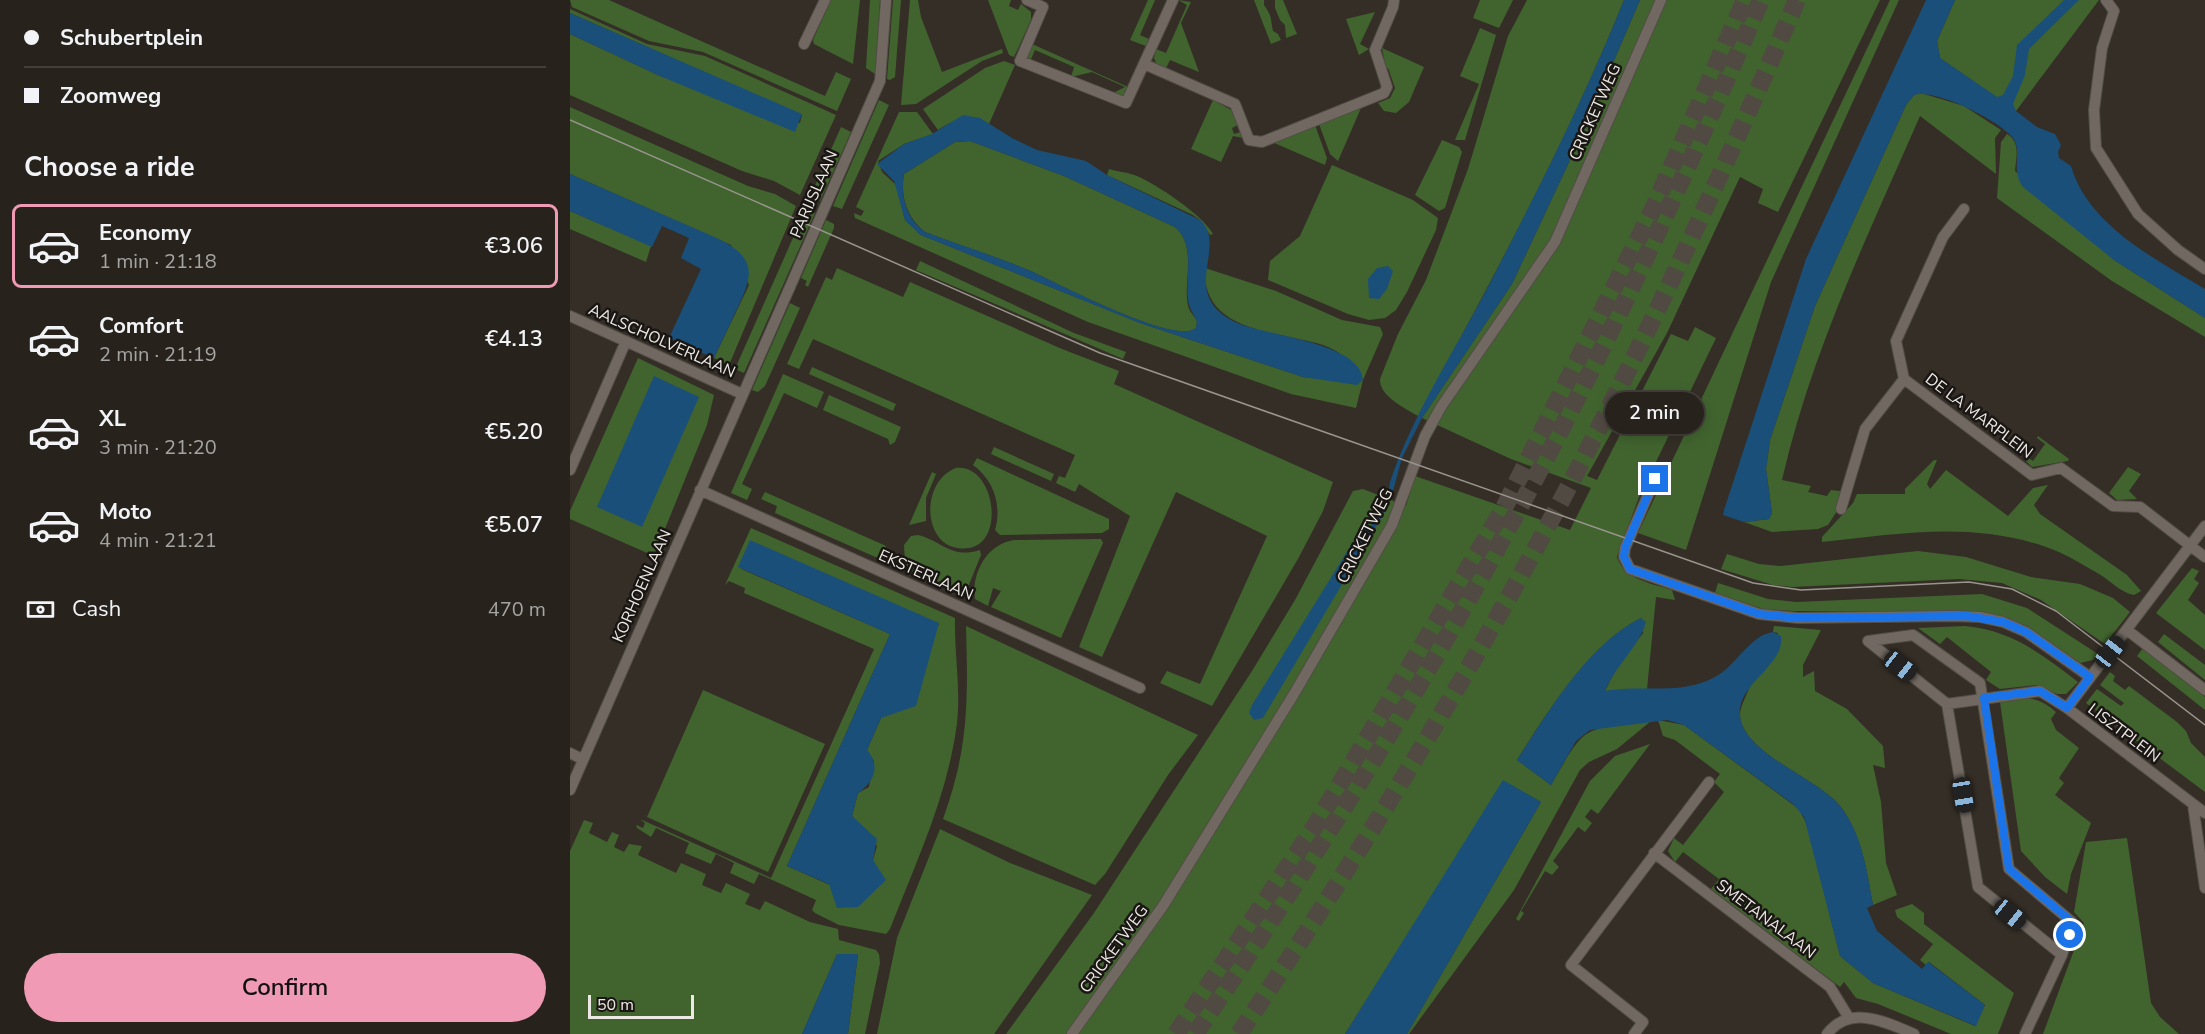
<!DOCTYPE html>
<html lang="en">
<head>
<meta charset="utf-8">
<style>
	body { margin:0; font-family:"Nunito Sans",sans-serif; background:#2f2a25; color:#f1f3f6; height:100vh; display:flex; flex-direction:column; font-size:22px; white-space:nowrap }
	* { box-sizing:border-box; margin:0 }
	p { font-size:20px; color:#a4a4a3 }
	.icon { flex:none; width:33px; height:33px; fill:none; stroke:currentColor; stroke-width:2; stroke-linecap:round; stroke-linejoin:round }
	.map { position:relative; flex:1; overflow:hidden }
	.panel { display:flex; flex-direction:column; background:#27221c; width:570px }
	.panel>* { flex:none }
	.top-card { display:grid; align-content:center; height:132px; padding:0 24px; background:#27221c }
	.scale { position:absolute; left:18px; bottom:15px; width:106px; box-sizing:border-box; padding-left:6px; border:3px solid #ece8e3; border-top:0; font-size:16px; line-height:21px; white-space:nowrap; color:#ece8e3; -webkit-text-stroke:4px #191613; paint-order:stroke }
	.end { position:absolute; width:27px; height:27px; margin:-14px; border:8px solid #1a73e8; background:#fff; box-shadow:0 0 0 3px #fff }
	.from { border-radius:50% }
	.bubble { position:absolute; height:42px; border-radius:21px; background:#27221c; box-shadow:0 3px 15px #0003,0 0 0 2px #433f3b; font-size:20px; font-weight:600; line-height:42px; text-align:center }
	.car { position:absolute; width:18px; height:36px; margin:-18px -9px; border-radius:8px; box-shadow:0 0 4px 2px #0007; background:linear-gradient(#222 24%,#8ab4d8 0 40%,#222 0 76%,#8ab4d8 0 86%,#222 0) }
	.top-card b { display:flex; align-items:center; gap:21px; height:57px; font-size:22px }
	.top-card b+b { border-top:2px solid #433f3b }
	.top-card i { width:15px; height:15px; background:#f1f3f6 }
	ul { padding:0; list-style:none }
	li { display:flex; align-items:center; gap:18px; height:84px; margin:0 12px 9px; padding:0 12px; border:3px solid transparent; border-radius:9px }
	li div { flex:1 }
	li b { display:block; font-size:22px }
	li em { font-style:normal; font-weight:600 }
	li.selected { border-color:#f09ab6 }
	li>.icon { width:54px; height:54px; stroke-width:1.5 }
	h2 { padding:0 24px; font-size:27px; line-height:72px }
	.pay { display:flex; align-items:center; gap:15px; height:66px; padding:0 24px; font-size:22px }
	.pay p { margin-inline-start:auto }
	.primary-button { display:flex; gap:12px; margin-top:auto; padding:12px 24px }
	.primary-button a { flex:1; height:69px; border-radius:36px; background:#f09ab6; color:#111; font-size:24px; font-weight:600; line-height:69px; text-align:center }
	main { display:flex; flex:1; min-height:0 }
	.map>svg:first-child { display:block }
</style>
</head>
<body>
<main>
<section class="panel">
<div class="top-card">
<b><i class="from"></i>Schubertplein</b>
<b><i></i>Zoomweg</b>
</div>
<h2>Choose a ride</h2>
<ul>
<li class="selected"><svg class="icon" aria-label="car" viewBox="0 0 24 24"><path d="M5 17H2v-5l4-1 3-4h7l3 4 3 1v5h-3M9 17h6M6 11h13"/><circle cx="7" cy="17" r="2"/><circle cx="17" cy="17" r="2"/></svg><div><b>Economy</b><p>1 min · 21:18</p></div><em>€3.06</em></li>
<li><svg class="icon" aria-label="car" viewBox="0 0 24 24"><path d="M5 17H2v-5l4-1 3-4h7l3 4 3 1v5h-3M9 17h6M6 11h13"/><circle cx="7" cy="17" r="2"/><circle cx="17" cy="17" r="2"/></svg><div><b>Comfort</b><p>2 min · 21:19</p></div><em>€4.13</em></li>
<li><svg class="icon" aria-label="car" viewBox="0 0 24 24"><path d="M5 17H2v-5l4-1 3-4h7l3 4 3 1v5h-3M9 17h6M6 11h13"/><circle cx="7" cy="17" r="2"/><circle cx="17" cy="17" r="2"/></svg><div><b>XL</b><p>3 min · 21:20</p></div><em>€5.20</em></li>
<li><svg class="icon" aria-label="car" viewBox="0 0 24 24"><path d="M5 17H2v-5l4-1 3-4h7l3 4 3 1v5h-3M9 17h6M6 11h13"/><circle cx="7" cy="17" r="2"/><circle cx="17" cy="17" r="2"/></svg><div><b>Moto</b><p>4 min · 21:21</p></div><em>€5.07</em></li>
</ul>
<div class="pay"><svg class="icon" aria-label="cash" viewBox="0 0 24 24"><path d="M3 7h18v10H3z"/><circle cx="12" cy="12" r="2"/></svg>Cash<p>470 m</p></div>
<div class="primary-button"><a>Confirm</a></div>
</section>
<div class="map">
<svg width="1635" height="1034" viewBox="0 0 1635 1034">
	<rect width="100%" height="100%" fill="#342e26"/>
	<path fill="#41642f" fill-rule="evenodd" d="M0,0H39L255,96L266,72L281,79L267,111L133,52L79,41L2,7Z
		M261,0H290L283,64L244,44L243,40Z
		M300,0H310L305,74L296,68Z
		M323,0H331L325,77L320,80L317,79Z
		M340,0H348L351,17L372,72L432,49L433,53L412,61L346,104L331,105Z
		M418,0H441L439,6L448,10L451,4L461,12V20L444,57L439,55Z
		M578,0H585L570,35L579,39L576,46L560,40Z
		M608,0L621,2L611,23L629,72L600,60L596,68L586,63L584,58L586,49L596,53L617,5Z
		M684,0H694V5C703,18 700,18 703,31L708,34L711,40L701,44Z
		M705,0H713L727,34L716,38L715,25L710,20L705,8Z
		M910,0H943L929,28L903,18Z
		M957,0H1054C996,144 922,280 848,416C835,408 809,396 810,379L828,334L856,280L898,169L938,36Z
		M1070,0H1310L1208,212L1188,203L1193,189L1170,177L1097,333L1017,476L1027,480L1101,334L1118,341L1125,327L1146,338L1069,497L1047,557C1055,580 1081,583 1102,590L1105,600L1086,597L1077,689L1035,691L1047,667L1073,633L1071,618C1019,644 977,713 947,760L981,785C1017,723 1011,730 1081,721L1047,749L1019,762L1010,770L944,890L839,1034H837L971,802L934,781L775,1034H436L524,913L682,671L725,600L783,491L793,489L836,506L845,476L1000,530L1021,488L941,459L852,418L942,284L1015,128Z
		M1320,0H1329L1201,282L1116,550L1068,533Z
		M1385,0H1529L1446,111L1370,58L1367,41Z
		M0,9L77,44L135,56L266,115L230,195L204,181L172,171L0,95V34L90,76L230,123L232,115L0,13Z
		M805,12L790,44L799,49L789,55L776,19Z
		M910,28L926,35L895,140H885L909,84L890,76Z
		M462,44L558,87L554,96L543,93L555,87L522,72L501,77L504,67L465,50L461,59L457,58Z
		M812,48L854,67L839,102L826,113L814,111L808,103L820,98L825,88L818,68L816,69Z
		M434,61L445,65L419,124C401,113 384,119 368,130L353,109L415,68Z
		M1351,93L1394,106L1431,130L1425,138L1426,174L1350,116C1298,235 1241,353 1212,480L1241,486L1238,492L1257,496L1261,490L1277,492L1276,497L1258,525L1248,529L1202,532L1174,522L1199,519L1202,513L1196,469L1200,440L1245,306L1336,105L1344,95Z
		M309,100L319,105L272,209L263,206Z
		M643,100L663,111L668,125L662,128L664,134L671,132L674,138L663,136L651,162L621,149Z
		M0,107L178,186L205,194L226,206L159,365L144,358L179,285L161,245L0,174Z
		M791,108L768,161L760,154L749,124Z
		M329,112H347L363,134L334,144L308,161L312,172L326,185L335,220L351,235L570,323L733,377L759,380L787,368C777,358 767,350 753,345C709,331 631,333 635,268L706,291L772,320L810,327L813,334L793,380L786,408L721,394L518,322L285,218L284,213L291,216L294,211L286,207Z
		M745,125L757,158L755,165L702,142Z
		M271,127L281,132L250,201L240,197Z
		M1437,134C1451,142 1446,158 1445,171L1544,260L1635,318V337L1542,281L1427,198L1431,142Z
		M872,140L889,147L892,152L875,208L869,211L845,195Z
		M400,141L494,176L605,227C629,248 611,286 619,309C621,313 625,317 627,321L626,328C606,346 489,284 463,272C428,257 391,246 355,232C337,218 330,197 334,174L385,142Z
		M762,165L843,200L868,218L866,230L837,292L826,310L815,318L799,320L778,314L698,280L700,261L730,236Z
		M539,169C548,172 558,172 567,176C586,184 633,215 643,234L640,235L630,220L623,215L537,175Z
		M0,211L81,246L76,262L0,229Z
		M239,211L245,213L174,373L165,369L234,213Z
		M256,220L264,224V228L238,287L235,285L237,281L231,278Z
		M350,261L504,333L556,352L553,359L346,270Z
		M267,268L333,297L340,282L492,349L549,371L544,384L763,482L753,511L729,557L642,706L590,683L597,671L630,684L697,536L606,492L532,657L509,647L560,516L509,484L505,492L486,483L489,476L495,478L505,455L243,339L229,369L217,364L256,277L262,280Z
		M220,303L230,308L195,386L188,392L182,390Z
		M68,358L144,395L137,425L84,556L0,519V511Z
		M242,367L326,404L323,411L239,374Z
		M213,374L254,392L247,408L214,393L172,484L182,489L177,500L161,493Z
		M259,395L331,427L325,442L320,445L318,439L253,410Z
		M1468,436L1499,459L1498,461L1462,467L1456,461L1457,457L1463,461L1475,444L1467,438Z
		M424,447L484,474L481,481L421,454Z
		M407,458L539,519V529L532,533L430,535L425,530C432,506 424,480 403,465Z
		M1364,460H1367L1357,484L1360,489L1376,470L1438,516L1463,488L1478,485L1464,505L1470,514L1557,575L1571,591L1564,595C1551,593 1541,581 1529,574C1512,564 1494,553 1476,547C1401,521 1328,534 1252,542V537L1283,503L1287,494H1335V489Z
		M1558,467L1571,474L1559,491L1567,499L1547,500L1539,493Z
		M386,468C425,464 436,542 399,548C352,555 348,482 386,468Z
		M362,472L366,474L356,498V521L339,525Z
		M195,492L316,546L310,559L205,513L207,506L191,499Z
		M181,528L385,618C384,653 391,688 387,723C378,795 346,862 320,929L316,934L269,925L245,913L242,910L246,900L189,874L184,884L160,873L164,863L146,854L141,864L115,853L119,843L86,828L81,837L67,828L66,825L73,828L75,823L70,819L201,878L304,649L174,593L175,588L159,581L155,585ZM169,568L369,624L311,718L297,750L304,761L299,787L288,793L282,816L307,846L303,860L260,885L217,866L320,634Z
		M348,535C374,542 381,559 410,550L411,555L396,592L391,594L339,571L335,562L334,545L341,536Z
		M531,539L533,543L491,638L421,607L431,591L423,588L418,606L405,599C401,573 417,544 444,540Z
		M1348,551L1396,557L1461,577L1510,584L1543,598L1560,612L1535,644L1471,600L1432,583L1389,579L1222,587L1203,585L1151,569L1157,554L1189,564L1211,566Z
		M1622,568L1629,571L1624,579L1629,583L1618,600L1635,615V650L1586,613Z
		M1148,583L1198,599L1226,602L1412,594L1457,608L1528,654L1523,660L1510,663L1457,626L1414,612L1223,611L1193,609L1145,593Z
		M396,626L628,735L598,775L535,874L525,885L373,819C399,747 398,701 396,626Z
		M1204,626L1251,630L1233,665V677L1244,671L1245,691L1277,709L1313,746L1315,768L1303,765L1311,802L1316,863L1327,895L1303,905C1297,872 1292,834 1270,806C1246,777 1174,754 1170,716C1168,704 1201,648 1208,633L1203,632Z
		M1395,626C1441,630 1472,654 1508,682L1496,694H1487L1466,685L1430,689L1416,680L1421,672L1377,637L1370,644L1348,628Z
		M1594,634L1635,665V680L1588,642Z
		M1573,648L1635,697V710L1567,656Z
		M1540,672L1545,676L1543,681L1555,690L1559,686L1607,722L1616,731L1621,743L1635,757V792L1516,703L1527,689L1551,706L1554,703L1530,685Z
		M133,690L255,744L198,872L77,817Z
		M1451,698C1466,698 1475,702 1486,712L1481,719L1486,730L1509,748L1489,778L1494,783L1485,795L1521,823L1501,874L1497,894L1475,877L1451,851L1430,702Z
		M1088,720L1114,725L1229,809L1237,825L1270,956L1303,983L1405,1026L1415,1005L1359,962L1356,965L1350,960L1363,944L1327,917L1325,910L1342,904L1354,913V924L1444,993L1428,1034H1381L1308,1004L1286,998L1274,982L1270,987L1141,889L1149,879L1113,852L1105,862L1098,851L1104,838L1113,845L1154,792L1144,782L1150,774L1105,740L1093,736Z
		M1080,744L1028,814L1021,809L1015,817L1022,823L1015,832L1008,827L983,861L989,867L982,875L975,871L951,911L954,913L949,921L946,919L1020,781L1045,756Z
		M14,820L23,823L19,833L37,842L42,832L49,835L44,847L54,852L59,844L72,846L68,855L106,873L111,863L136,874L132,885L151,893L156,883L180,894L175,904L190,910L195,901L240,922L268,929L269,940L306,950L309,954L310,963L295,1034H278L288,954H267L232,1034H0V851Z
		M370,829L440,863L522,895L424,1034H307L327,938Z
		M1557,838L1581,1003L1590,1017L1609,1034H1473L1514,923L1504,912L1516,842Z"/>
	<path fill="#1a4f79" fill-rule="evenodd" d="M1054,0H1070L1015,128L942,284L852,418L832,458L823,491L819,489L820,482C844,411 886,349 920,283C968,190 1015,97 1054,0Z
		M1356,0H1385L1367,41L1370,58L1427,97L1433,95L1443,76L1447,45L1494,0H1509L1459,49L1455,75L1443,104L1446,111L1467,127L1485,134L1491,145L1488,152L1489,158L1501,166C1518,225 1585,259 1635,289V318L1544,260L1453,187C1440,168 1453,152 1443,138C1430,121 1365,88 1344,95L1336,105L1245,306L1200,440L1196,469L1202,513L1199,519L1174,522L1153,515L1154,510L1236,259Z
		M0,13L232,114L225,132L90,76L0,34Z
		M393,115L410,118L442,138L467,150L516,161L537,175L630,220C659,246 608,292 663,321C691,336 790,341 793,380L787,385L733,377L570,323L351,235L335,220L324,181L307,164L334,144L362,134ZM400,141L494,176L605,227C626,245 615,277 618,300C619,308 623,313 627,321L626,328C606,346 489,284 463,272C428,257 392,246 355,232C336,219 330,196 334,174L385,142Z
		M0,174L149,239C188,259 183,276 166,311C159,327 151,342 144,358L99,338L131,269L111,258L119,238L92,226L82,247L0,211Z
		M818,266L823,271L817,289L809,299L799,298L798,279L807,268Z
		M84,376L129,397L72,527L27,507Z
		M814,504L817,508L693,718L684,720L679,713L682,705L791,529L801,525Z
		M180,540L369,623L346,706L311,718L297,750C311,766 304,782 288,793L282,816L307,839L303,860L316,880L288,907L267,908L259,884L217,866L320,634L168,567Z
		M1071,618L1076,622C1069,647 1045,666 1035,691C1072,684 1110,696 1145,677C1166,666 1180,635 1203,632L1211,636C1215,666 1166,684 1170,716C1174,754 1246,777 1270,806C1292,833 1297,872 1303,905L1297,908L1307,931L1352,969L1358,962L1415,1005L1406,1026L1303,983L1270,956L1234,817L1223,804L1114,725L1097,720L1020,730L1006,741L981,785L947,760C979,711 1017,645 1071,618Z
		M933,780L971,802L837,1034H775Z
		M267,954H288L278,1034H232Z"/>
	<g fill="none" stroke-linecap="round" stroke-linejoin="round">
		<path stroke="#504a42" stroke-width="18" stroke-dasharray="18 9" stroke-linecap="butt" d="M606,1034L745,826L934,508L1084,207L1175,0
			M625,1034C740,866 849,693 946,514C1037,348 1116,174 1191,0
			M669,1034C779,871 883,702 976,529C1069,357 1150,179 1227,0"/>
		<g stroke="#524d46" stroke-width="12">
			<path id="minor" d="M457,0L473,7L450,61L556,103L603,0
				M1536,0L1544,11L1532,48L1524,110L1526,148L1568,214L1608,250L1635,269
				M234,44L255,0
				M574,64L665,104L679,140L692,142L814,93L817,87L805,50L823,7L824,0
				M1394,209L1373,237L1326,341L1334,379L1462,475L1491,468L1543,506L1570,507L1635,557
				M0,316L172,394
				M0,470L56,341
				M1085,479L1055,548L1054,557L1060,569L1189,614L1228,618L1384,616L1410,617L1433,622L1456,632L1520,677
				M130,490L570,688
				M1271,509L1295,429L1334,379
				M1557,630L1635,690
				M1377,704L1470,691L1497,708L1635,813
				M1497,708L1635,526
				M0,753L12,759
				M0,790L310,81L316,0
				M1623,805L1635,888
				M1084,853L1260,987L1279,1018
				M502,1034L593,906L724,694L822,525L855,436L871,407L985,242L1091,0
				M1064,1034L1073,1022L1001,965L1139,782
				M1257,1034C1280,1004 1316,1022 1344,1034
				M1455,1034L1492,955L1502,922L1439,869L1410,683L1343,635L1298,641L1377,704L1408,887L1492,955"/>
		</g>
		<use href="#minor" stroke="#716961" stroke-width="10"/>
		<path stroke="#99948e" stroke-width="1.5" d="M0,120L530,353L1183,583L1231,590L1399,582L1442,589L1486,611L1635,725"/>
	</g>
	<g fill="none" stroke-linecap="round" stroke-linejoin="round">
		<path stroke="#1a73e8" stroke-width="8" d="M1085,479L1055,548L1054,557L1060,569L1189,614L1228,618L1397,616L1433,622L1456,632L1520,677L1497,708L1470,691L1414,698L1439,869L1502,922L1500,935"/>
	</g>
	<g text-anchor="middle" dominant-baseline="central" stroke-width="5" stroke-linejoin="round" paint-order="stroke">
		<g font-size="16" fill="#ece8e3" stroke="#191613">
			<text transform="translate(1025 112) rotate(-66)">CRICKETWEG</text>
			<text transform="translate(244 194) rotate(-66)">PARIJSLAAN</text>
			<text transform="translate(92 341) rotate(24)">AALSCHOLVERLAAN</text>
			<text transform="translate(1409 416) rotate(37)">DE LA MARPLEIN</text>
			<text transform="translate(795 536) rotate(-63)">CRICKETWEG</text>
			<text transform="translate(356 575) rotate(24)">EKSTERLAAN</text>
			<text transform="translate(72 586) rotate(-66)">KORHOENLAAN</text>
			<text transform="translate(1554 733) rotate(37)">LISZTPLEIN</text>
			<text transform="translate(1196 919) rotate(37)">SMETANALAAN</text>
			<text transform="translate(544 949) rotate(-54)">CRICKETWEG</text>
		</g>
	</g>
</svg>
<div class="scale">50 m</div>
<i class="end from" style="left:1500px;top:935px"></i>
<i class="end" style="left:1085px;top:479px"></i>
<div class="bubble" style="left:1035px;top:392px;width:99px">2 min</div>
<i class="car" style="left:1540px;top:652px;rotate:38deg"></i>
<i class="car" style="left:1330px;top:666px;rotate:128deg"></i>
<i class="car" style="left:1393px;top:795px;rotate:171deg"></i>
<i class="car" style="left:1440px;top:914px;rotate:129deg"></i>
</div>
</main>
</body>
</html>
